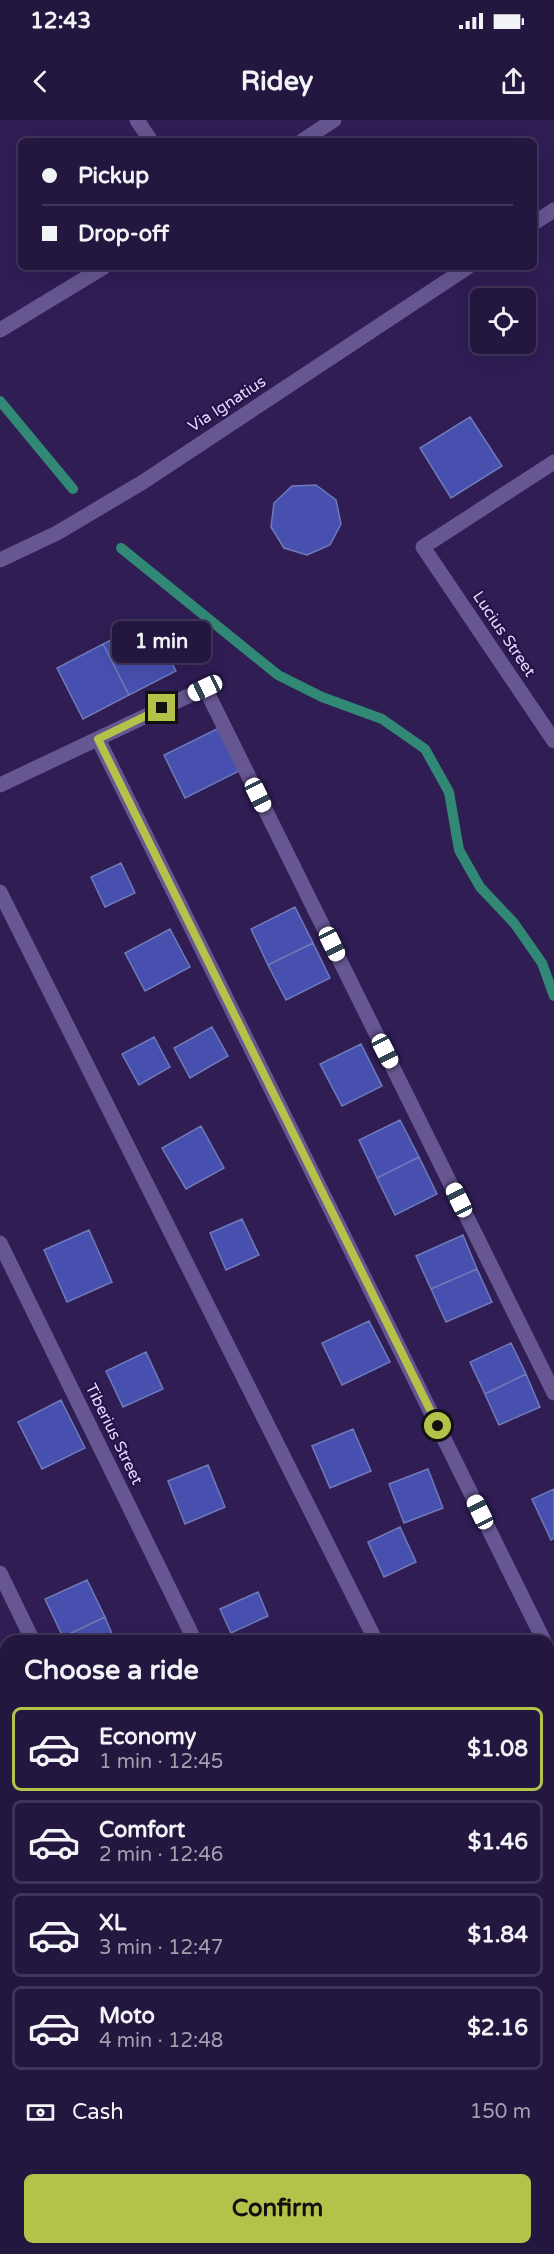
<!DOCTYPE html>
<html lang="en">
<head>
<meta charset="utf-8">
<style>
	body { margin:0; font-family:"Varela Round",sans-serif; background:#2b1f46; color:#f1f3f6; height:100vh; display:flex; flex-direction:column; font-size:22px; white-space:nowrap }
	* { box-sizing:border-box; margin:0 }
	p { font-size:20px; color:#a39fb0 }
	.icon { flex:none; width:33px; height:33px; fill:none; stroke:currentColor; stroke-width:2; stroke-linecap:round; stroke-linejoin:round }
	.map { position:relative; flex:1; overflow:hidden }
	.panel { position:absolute; left:0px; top:1515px; width:555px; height:620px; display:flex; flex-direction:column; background:#23163f; border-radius:18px 18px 0 0; box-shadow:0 6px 24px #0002,0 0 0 2px #403559 }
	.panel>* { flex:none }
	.hud { position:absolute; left:18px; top:18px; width:519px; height:132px; border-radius:9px; box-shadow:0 6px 24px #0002,0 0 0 2px #403559; display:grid; align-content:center; height:132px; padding:0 24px; background:#23163f }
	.fabs { position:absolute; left:470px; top:168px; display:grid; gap:12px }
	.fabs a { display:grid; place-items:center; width:66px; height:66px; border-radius:9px; background:#23163f; box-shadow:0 6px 24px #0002,0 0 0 2px #403559; font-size:30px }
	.end { position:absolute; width:27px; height:27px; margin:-14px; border:8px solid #b5c24a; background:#111; box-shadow:0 0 0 3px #111 }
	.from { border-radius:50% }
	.bubble { position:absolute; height:42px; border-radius:9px; background:#23163f; box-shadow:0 6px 24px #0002,0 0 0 2px #403559; font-size:20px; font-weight:700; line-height:42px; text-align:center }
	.car { position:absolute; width:18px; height:36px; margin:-18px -9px; border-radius:8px; box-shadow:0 0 4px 2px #0007; background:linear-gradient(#fff 24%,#345 0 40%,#fff 0 76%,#345 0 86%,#fff 0) }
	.hud b { display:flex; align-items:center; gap:21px; height:57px; font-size:22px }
	.hud b+b { border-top:2px solid #403559 }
	.hud i { width:15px; height:15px; background:#f1f3f6 }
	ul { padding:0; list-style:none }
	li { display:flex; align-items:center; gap:18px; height:84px; margin:0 12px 9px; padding:0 12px; border:3px solid #403559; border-radius:9px }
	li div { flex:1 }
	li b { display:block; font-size:22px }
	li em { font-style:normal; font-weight:700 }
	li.active { border-color:#b5c24a }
	li>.icon { width:54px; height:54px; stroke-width:1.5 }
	h2 { padding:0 24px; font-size:27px; line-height:72px }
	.pay { display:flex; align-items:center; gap:15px; height:66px; padding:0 24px; font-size:22px }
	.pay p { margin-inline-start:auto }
	.cta { display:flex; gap:12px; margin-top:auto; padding:12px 24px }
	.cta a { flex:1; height:69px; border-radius:9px; background:#b5c24a; color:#111; font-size:24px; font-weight:700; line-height:69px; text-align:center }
	.status { display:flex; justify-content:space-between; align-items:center; height:42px; padding:0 30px; background:#23163f; direction:ltr }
	.status svg { height:16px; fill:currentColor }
	header { display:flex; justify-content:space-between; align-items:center; height:78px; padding:0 24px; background:#23163f; font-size:27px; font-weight:700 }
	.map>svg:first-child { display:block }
</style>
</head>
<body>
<div class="status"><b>12:43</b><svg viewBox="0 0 49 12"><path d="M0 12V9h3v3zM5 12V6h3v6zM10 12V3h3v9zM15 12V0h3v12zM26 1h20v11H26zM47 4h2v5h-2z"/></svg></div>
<header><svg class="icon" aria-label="back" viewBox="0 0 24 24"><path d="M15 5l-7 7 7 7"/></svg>Ridey<svg class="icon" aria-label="share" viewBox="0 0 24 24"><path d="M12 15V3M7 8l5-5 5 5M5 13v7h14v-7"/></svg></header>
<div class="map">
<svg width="554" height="2134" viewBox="0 0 554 2134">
	<rect width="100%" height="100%" fill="#2f1d54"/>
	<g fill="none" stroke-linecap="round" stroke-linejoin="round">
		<path stroke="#318975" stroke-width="10" d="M0,281L73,369
			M121,428L278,555L322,577L382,599L425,629L449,672L459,730L480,767L514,803L542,843L554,876"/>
	</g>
	<path fill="#4750af" stroke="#6f7bb9" stroke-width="1.5" d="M470,297L502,346L451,378L420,328Z
		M316,365L336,380L341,404L330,425L307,435L284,428L271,407L274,383L292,366Z
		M150,500L176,551L129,575L103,524Z
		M103,524L129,575L83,599L57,548Z
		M219,608L241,650L185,678L164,635Z
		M121,743L135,773L105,787L91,757Z
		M295,787L313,823L268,845L251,809Z
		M170,809L190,847L145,871L125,833Z
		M313,823L330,858L286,880L268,845Z
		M212,907L228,936L190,958L174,928Z
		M154,917L170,947L139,965L122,934Z
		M361,924L382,966L342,986L320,944Z
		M400,1000L419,1037L377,1058L359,1020Z
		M201,1006L224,1048L186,1069L162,1028Z
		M419,1037L437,1074L395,1095L377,1058Z
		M242,1099L259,1135L226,1150L210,1113Z
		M89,1110L112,1162L67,1182L44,1130Z
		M463,1115L477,1149L431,1169L416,1136Z
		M477,1149L492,1182L446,1202L431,1169Z
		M369,1201L390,1242L342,1265L322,1223Z
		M511,1223L526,1254L485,1274L470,1242Z
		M146,1232L163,1269L123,1287L106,1251Z
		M526,1254L540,1287L499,1305L485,1274Z
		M61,1280L85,1328L42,1349L18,1302Z
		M353,1309L371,1351L330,1368L312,1326Z
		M208,1345L225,1387L185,1404L168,1361Z
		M428,1349L443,1388L404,1403L389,1364Z
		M554,1369V1418L551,1420L532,1379Z
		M400,1407L416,1442L384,1457L368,1422Z
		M87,1460L105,1497L63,1517L45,1479Z
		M258,1472L268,1496L231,1513L220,1489Z
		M105,1497L115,1521H65L63,1517Z
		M552,1672L554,1674V1746L549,1741V1675Z
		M549,1827L554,1833V1847L549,1852Z
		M554,2084V2134H537L532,2128H549V2088Z
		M326,2128H379L373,2134H330Z
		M379,2128H401L406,2134H373Z"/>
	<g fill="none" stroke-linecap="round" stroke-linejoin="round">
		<path stroke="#665691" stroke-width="15" d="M137,0L151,21
			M302,21L334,0
			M534,103L554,90
			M0,210L104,147
			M554,342L423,427L554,621
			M0,440L57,413L143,362L468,147
			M98,619L544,1521
			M0,665L205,568L554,1273
			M0,772L376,1521
			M0,1123L195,1521
			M0,1453L33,1521
			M549,1531L554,1541
			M549,1769L554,1775
			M0,1889L6,1885
			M0,1913L6,1920
			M549,2025L554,2031
			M177,2128L182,2134
			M436,2128L441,2134"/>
	</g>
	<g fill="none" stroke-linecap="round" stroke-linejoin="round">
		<path stroke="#b5c24a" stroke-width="8" d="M162,588L98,619L438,1306"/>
	</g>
	<g text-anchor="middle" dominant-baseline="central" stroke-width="4.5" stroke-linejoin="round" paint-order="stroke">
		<g font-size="16" fill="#e2dafd" stroke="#261249">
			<text transform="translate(227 284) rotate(-33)">Via Ignatius</text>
			<text transform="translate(504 514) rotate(56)">Lucius Street</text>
			<text transform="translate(114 1314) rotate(64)">Tiberius Street</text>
		</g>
	</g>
</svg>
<div class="fabs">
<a><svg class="icon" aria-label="locate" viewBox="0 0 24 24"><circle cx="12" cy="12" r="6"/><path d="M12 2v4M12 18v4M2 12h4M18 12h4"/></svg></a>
</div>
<i class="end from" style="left:438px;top:1306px"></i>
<i class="end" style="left:162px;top:588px"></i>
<div class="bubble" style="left:112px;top:501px;width:99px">1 min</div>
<i class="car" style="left:205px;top:568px;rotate:245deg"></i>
<i class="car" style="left:258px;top:675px;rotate:154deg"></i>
<i class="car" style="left:332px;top:824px;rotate:154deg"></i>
<i class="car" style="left:385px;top:931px;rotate:153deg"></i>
<i class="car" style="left:459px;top:1080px;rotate:334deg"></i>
<i class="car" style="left:480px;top:1392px;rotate:334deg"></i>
<div class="hud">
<b><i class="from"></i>Pickup</b>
<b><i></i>Drop-off</b>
</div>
<section class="panel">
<h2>Choose a ride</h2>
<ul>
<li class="active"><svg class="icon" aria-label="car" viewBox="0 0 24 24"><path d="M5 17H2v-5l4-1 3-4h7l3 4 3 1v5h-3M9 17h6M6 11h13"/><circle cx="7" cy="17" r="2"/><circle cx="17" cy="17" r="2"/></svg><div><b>Economy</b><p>1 min · 12:45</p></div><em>$1.08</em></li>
<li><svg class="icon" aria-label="car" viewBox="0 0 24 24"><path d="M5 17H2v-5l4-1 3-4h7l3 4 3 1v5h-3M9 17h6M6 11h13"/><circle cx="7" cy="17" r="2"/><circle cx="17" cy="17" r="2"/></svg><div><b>Comfort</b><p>2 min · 12:46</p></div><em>$1.46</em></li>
<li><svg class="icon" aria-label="car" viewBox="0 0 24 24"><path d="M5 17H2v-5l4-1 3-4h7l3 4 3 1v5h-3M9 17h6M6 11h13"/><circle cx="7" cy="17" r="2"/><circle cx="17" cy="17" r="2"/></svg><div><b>XL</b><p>3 min · 12:47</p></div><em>$1.84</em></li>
<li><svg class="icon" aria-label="car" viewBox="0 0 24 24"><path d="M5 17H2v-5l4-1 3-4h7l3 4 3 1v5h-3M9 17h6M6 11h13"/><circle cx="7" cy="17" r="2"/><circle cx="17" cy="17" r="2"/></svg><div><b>Moto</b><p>4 min · 12:48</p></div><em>$2.16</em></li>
</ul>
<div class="pay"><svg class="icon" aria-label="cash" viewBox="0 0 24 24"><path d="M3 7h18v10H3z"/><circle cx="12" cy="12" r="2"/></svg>Cash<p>150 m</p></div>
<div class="cta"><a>Confirm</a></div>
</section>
</div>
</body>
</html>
